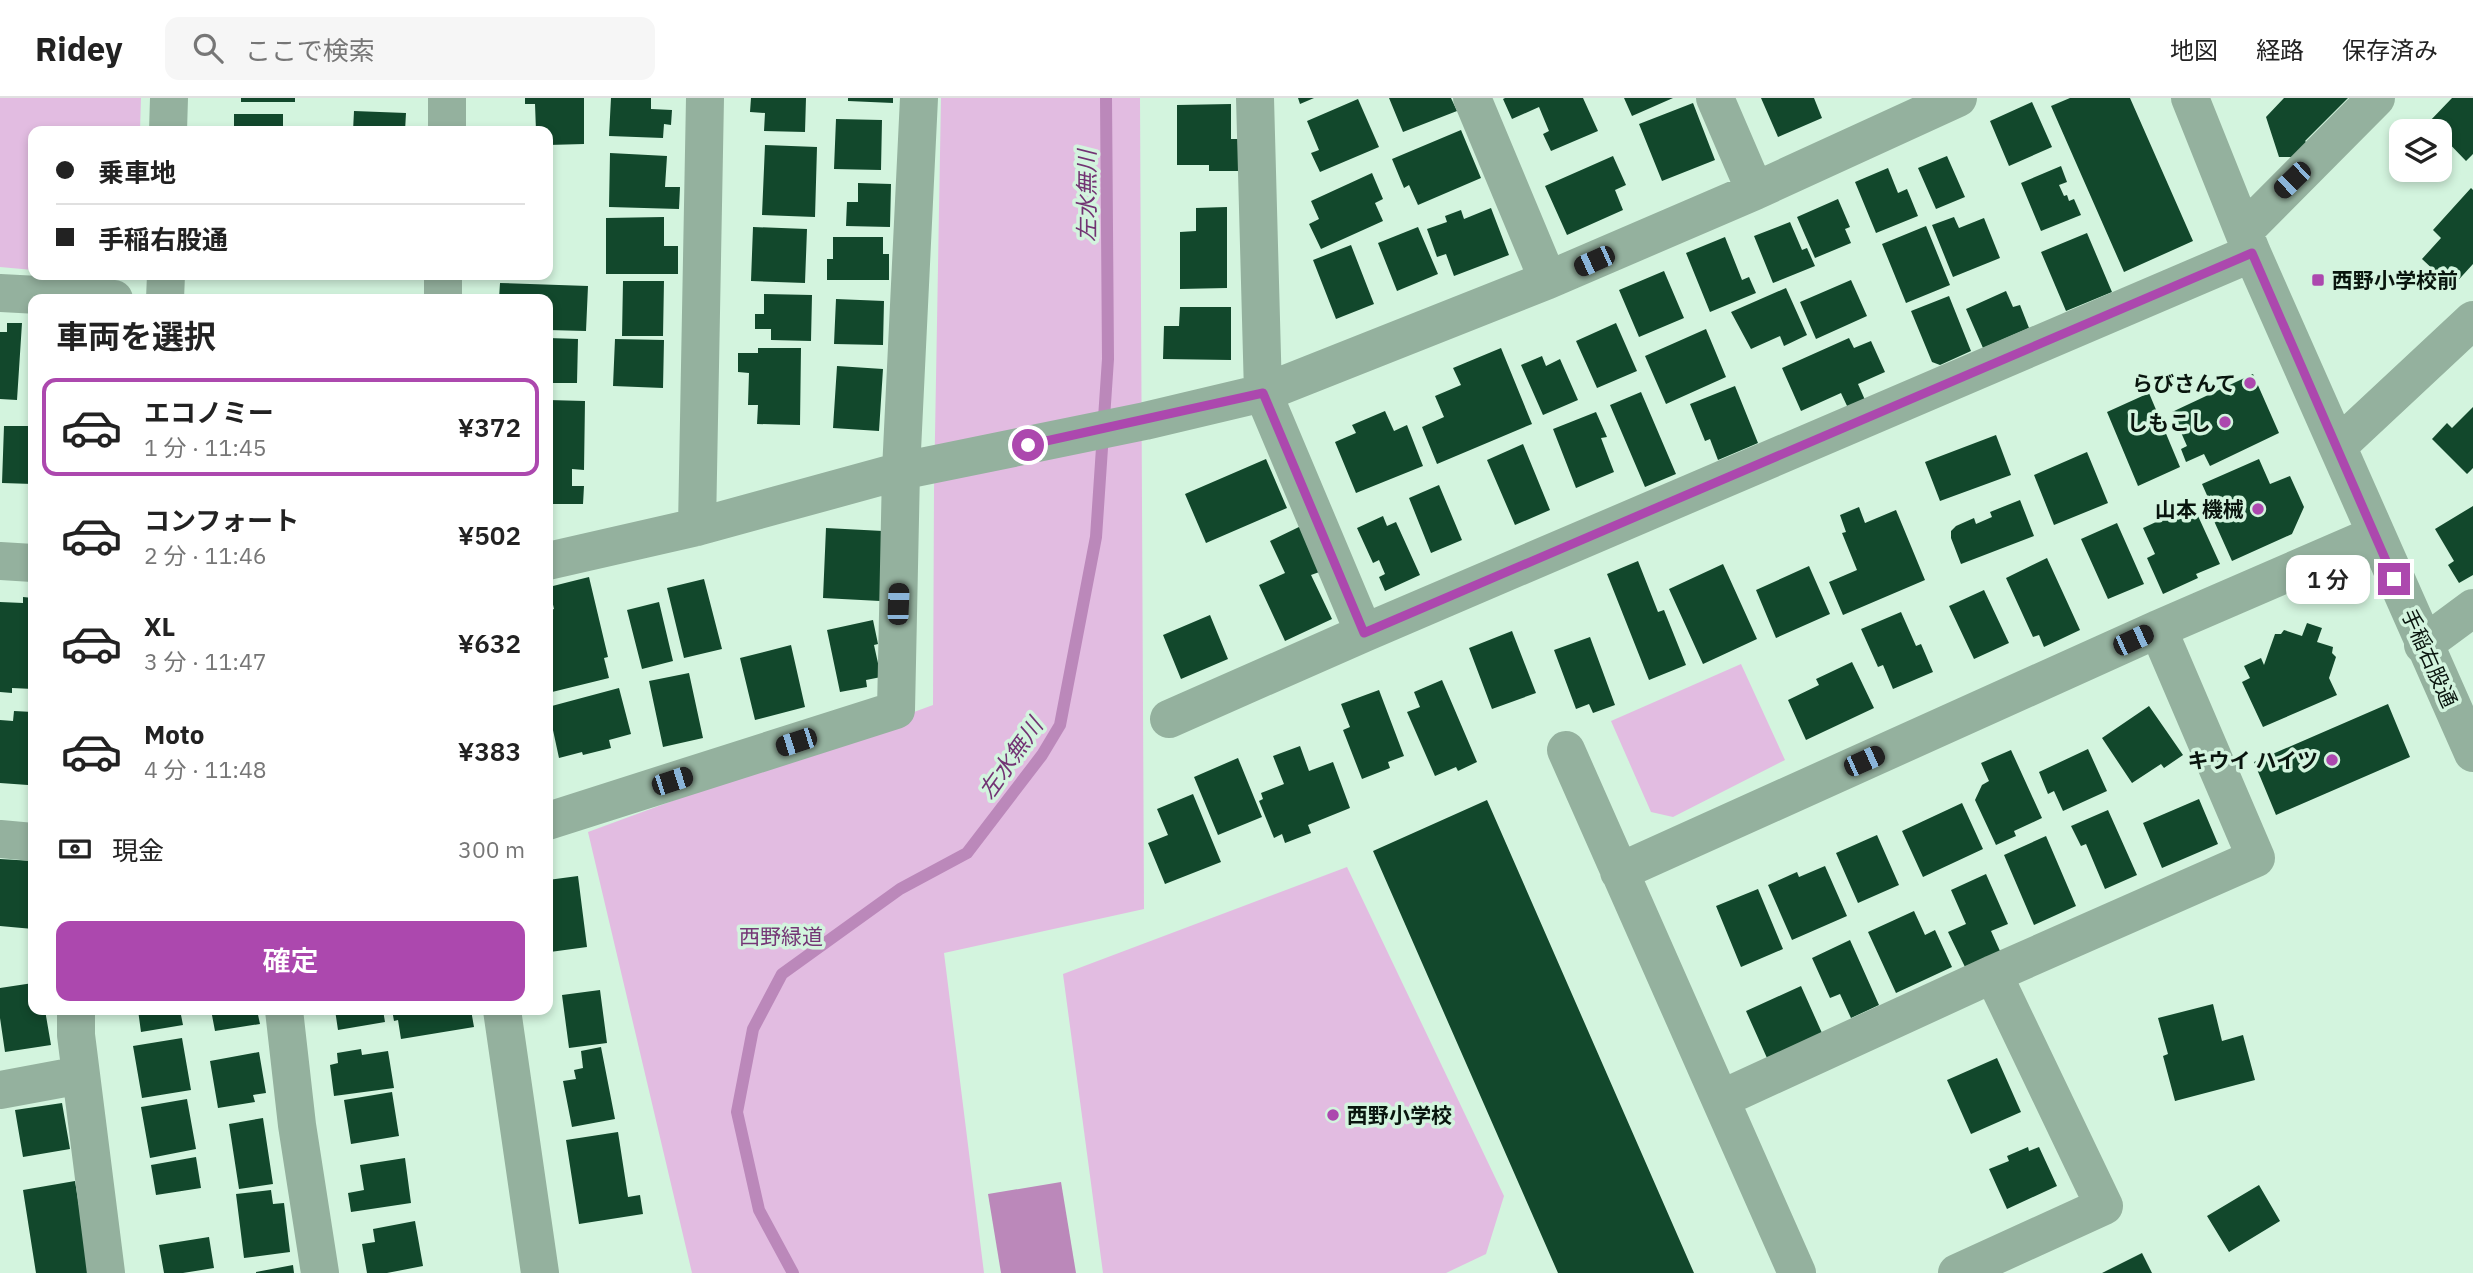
<!DOCTYPE html>
<html lang="ja">
<head>
<meta charset="utf-8">
<style>
	body { margin:0; font-family:"IBM Plex Sans","Noto Sans JP",sans-serif; background:#f6f6f6; color:#222; height:100vh; display:flex; flex-direction:column; font-size:26px; white-space:nowrap }
	* { box-sizing:border-box; margin:0 }
	p { font-size:23px; color:#767676 }
	.icon { flex:none; width:38px; height:38px; fill:none; stroke:currentColor; stroke-width:2; stroke-linecap:round; stroke-linejoin:round }
	.map { position:relative; flex:1; overflow:hidden }
	.panel { position:absolute; left:28px; top:196px; width:525px; height:721px; display:flex; flex-direction:column; background:#fff; border-radius:14px; box-shadow:0 4px 10px #0003 }
	.panel>* { flex:none }
	.top-card { position:absolute; left:28px; top:28px; width:525px; height:154px; border-radius:14px; box-shadow:0 4px 10px #0003; display:grid; align-content:center; height:154px; padding:0 28px; background:#fff }
	.buttons { position:absolute; left:2389px; top:21px; display:grid; gap:14px }
	.buttons a { display:grid; place-items:center; width:63px; height:63px; border-radius:14px; background:#fff; box-shadow:0 4px 10px #0003; font-size:35px }
	.end { position:absolute; width:32px; height:32px; margin:-16px; border:9px solid #ac48ae; background:#fff; box-shadow:0 0 0 4px #fff }
	.from { border-radius:50% }
	.bubble { position:absolute; height:49px; border-radius:14px; background:#fff; box-shadow:0 4px 10px #0003; font-size:23px; font-weight:600; line-height:49px; text-align:center }
	.car { position:absolute; width:21px; height:42px; margin:-21px -10px; border-radius:9px; box-shadow:0 0 5px 2px #0007; background:linear-gradient(#222 24%,#8ab4d8 0 40%,#222 0 76%,#8ab4d8 0 86%,#222 0) }
	.top-card b { display:flex; align-items:center; gap:24px; height:66px; font-size:26px }
	.top-card b+b { border-top:2px solid #e0e0e0 }
	.top-card i { width:18px; height:18px; background:#222 }
	ul { padding:0; list-style:none }
	li { display:flex; align-items:center; gap:21px; height:98px; margin:0 14px 10px; padding:0 14px; border:4px solid transparent; border-radius:14px }
	li div { flex:1 }
	li b { display:block; font-size:26px }
	li em { font-style:normal; font-weight:600 }
	li.selected { border-color:#ac48ae }
	li>.icon { width:63px; height:63px; stroke-width:1.5 }
	h2 { padding:0 28px; font-size:32px; line-height:84px }
	.pay { display:flex; align-items:center; gap:18px; height:77px; padding:0 28px; font-size:26px }
	.pay p { margin-inline-start:auto }
	.cta { display:flex; gap:14px; margin-top:auto; padding:14px 28px }
	.cta a { flex:1; height:80px; border-radius:14px; background:#ac48ae; color:#fff; font-size:28px; font-weight:600; line-height:80px; text-align:center }
	header { display:flex; align-items:center; gap:42px; box-sizing:border-box; height:98px; padding:0 35px; background:#fff; border-bottom:2px solid #e0e0e0 }
	header strong { font-size:33px }
	nav { display:flex; gap:38px; margin-inline-start:auto; font-size:24px }
	.search { width:490px; height:63px; background:#f6f6f6; display:flex; align-items:center; gap:18px; box-sizing:border-box; padding:0 24px; border-radius:14px; color:#767676; font-size:26px }
	.map>svg:first-child { display:block }
</style>
</head>
<body>
<header>
<strong>Ridey</strong>
<div class="search"><svg class="icon" aria-label="search" viewBox="0 0 24 24"><circle cx="10" cy="10" r="6"/><path d="M15 15l6 6"/></svg>ここで検索</div>
<nav><a>地図</a><a>経路</a><a>保存済み</a></nav>
</header>
<div class="map">
<svg width="2473" height="1175" viewBox="0 0 2473 1175">
	<rect width="100%" height="100%" fill="#d3f4de"/>
	<path fill="#e2bce1" d="M0,0H141L140,33H33V172L0,169Z
		M941,0H1140L1144,811L944,855L984,1175H692L588,734L933,607L934,393Z
		M1741,566L1785,662L1673,719L1651,714L1611,623Z
		M1347,769L1504,1098L1486,1156L1446,1175H1103L1063,876Z"/>
	<path fill="#bb88ba" d="M1061,1084L1076,1175H1001L988,1096Z"/>
	<g fill="none" stroke-linecap="round" stroke-linejoin="round">
		<path stroke="#bb88ba" stroke-width="12" d="M793,1175L759,1112L737,1014L753,931L782,876L900,791L967,755L1042,657L1060,627L1096,439L1108,261L1106,0"/>
	</g>
	<path fill="#12482c" d="M241,0H295V4H241Z
		M525,0H584V46L548,47V33H536L535,6H525Z
		M611,0H651V11L672,12L671,27L664,26L663,40L609,38Z
		M751,0H806L805,34L764,33L765,15L750,14Z
		M848,0H893V5L848,3Z
		M1298,0H1314L1300,6Z
		M1389,0H1451L1457,13L1403,34Z
		M1505,0H1583L1598,33L1551,53L1543,36L1549,33L1539,9L1512,21L1503,1Z
		M1624,0H1673L1632,18Z
		M1761,0H1814L1822,20L1778,39Z
		M2070,0H2130L2193,143L2124,174L2051,8Z
		M2284,0H2348L2305,43L2307,45L2293,59H2279L2266,19Z
		M2452,0H2473V56L2466,63L2440,36V33H2436L2428,25Z
		M1358,1L1379,49L1320,74L1311,55L1319,52L1307,23Z
		M2032,4L2052,49L2009,68L1990,23Z
		M1693,5L1715,62L1662,83L1639,26Z
		M1231,6V41H1239V73H1209V67H1177V7Z
		M354,13L406,15L405,33H353Z
		M234,16H283V33H234Z
		M836,21L882,22L881,72L834,71Z
		M1461,32L1481,80L1418,107L1409,87L1404,90L1392,61Z
		M765,47L817,49L815,119L762,117Z
		M610,55L667,58L665,89H680L679,111L609,109Z
		M1613,58L1626,87L1615,92L1623,112L1567,137L1545,88Z
		M1947,58L1965,99L1936,111L1918,70Z
		M2061,68L2067,84L2059,87L2064,98L2067,97L2069,103L2074,101L2081,117L2041,133L2021,85Z
		M1888,70L1898,95L1907,91L1918,118L1876,135L1855,84Z
		M1372,75L1383,101L1375,105L1383,123L1321,151L1309,126L1319,121L1311,103Z
		M858,85L891,86L890,129L846,128L847,104H858Z
		M2471,90L2473,92V166L2452,189L2422,161L2441,140L2433,132Z
		M1838,101L1850,129L1845,131L1851,145L1815,160L1797,119Z
		M1227,109V190L1180,191V134L1196,133V110Z
		M1491,110L1509,157L1454,178L1446,156L1437,159L1427,131L1447,124L1445,118L1461,112L1464,121Z
		M664,119V148H678V176H606V120Z
		M1954,119L1959,130L1984,120L2000,160L1953,179L1932,127Z
		M1790,124L1802,152L1807,150L1815,168L1773,185L1754,138Z
		M1926,128L1950,187L1906,205L1882,146Z
		M753,129L807,131L805,185L751,183Z
		M1418,129L1438,176L1397,193L1378,145Z
		M2087,135L2112,194L2066,213L2041,154Z
		M833,139H883V156H889V182H827V161H833Z
		M1725,139L1742,182L1749,179L1756,195L1710,214L1686,155Z
		M1351,147L1374,206L1336,221L1313,162Z
		M1664,173L1684,220L1639,239L1619,192Z
		M1851,182L1867,218L1816,241L1800,204Z
		M623,183H664L663,238H622Z
		M500,185L588,188L586,233L548,232V201H499Z
		M1786,190L1807,237L1784,248L1780,238L1751,251L1731,214Z
		M2006,193L2013,209L2020,207L2029,230L1983,250L1966,211Z
		M764,196L812,197L811,243L771,242V231H755V216H764Z
		M1949,198L1971,253L1940,267L1932,264L1911,213Z
		M836,201L884,203L883,247L834,246Z
		M1180,209H1231V262L1163,261L1164,228H1179Z
		M7,225H22L17,302L0,301V234H7Z
		M1616,225L1637,273L1597,290L1576,243Z
		M1706,231L1726,279L1666,306L1645,258Z
		M548,240L578,241L577,285H548Z
		M1849,240L1854,250L1871,243L1885,274L1858,286L1865,302L1848,310L1841,295L1801,313L1782,270Z
		M615,241L664,242L663,290L613,288Z
		M758,250H801L800,327L757,326L758,307H748L749,275L738,274V255H758Z
		M1501,250L1532,326L1437,366L1422,329L1444,319L1435,298L1461,287L1453,270Z
		M1542,258L1546,268L1560,261L1578,302L1543,317L1521,267Z
		M837,268L883,271L879,333L833,330Z
		M2253,276L2279,335L2210,368L2204,356L2186,364L2181,351L2187,348L2172,314Z
		M1735,288L1758,345L1718,362L1710,341L1705,343L1690,306Z
		M1641,294L1676,376L1645,389L1610,307Z
		M2149,295L2180,369L2138,388L2107,314Z
		M548,302L585,303L584,372L572,371V388H584L583,406H552L551,413H548Z
		M2473,309V370L2467,376L2432,341L2447,325L2452,330Z
		M1385,313L1394,333L1407,327L1423,368L1356,395L1335,344L1356,335L1352,327Z
		M1596,314L1607,339L1601,340L1614,374L1576,390L1553,331Z
		M4,328H33V386L2,385Z
		M1996,337L2011,377L1940,403L1925,364Z
		M1523,346L1550,412L1515,427L1487,362Z
		M2087,354L2108,405L2054,427L2034,377Z
		M1266,361L1287,410L1206,445L1185,396Z
		M2259,361L2270,386L2290,378L2304,409L2292,436L2232,463L2210,414L2214,413L2202,386Z
		M1439,387L1462,442L1431,455L1409,400Z
		M2020,402L2034,438L1961,466L1951,440V433L1956,428L1974,420L1976,426L1992,419L1990,414Z
		M2193,407L2220,466L2196,476L2198,480L2163,496L2147,460L2155,456L2143,430Z
		M2473,408V477L2459,485L2448,467L2454,463L2435,431Z
		M1859,409L1865,425L1896,412L1925,482L1843,517L1829,484L1857,472L1842,435L1846,434L1840,417Z
		M1383,418L1387,428L1396,424L1420,477L1385,493L1379,479L1385,476L1379,462L1373,465L1357,430Z
		M2117,425L2144,486L2108,501L2081,441Z
		M1301,428L1322,473L1311,477L1332,521L1285,543L1259,487L1285,475L1270,443Z
		M826,430L883,433L880,503L823,500Z
		M2047,460L2080,532L2044,549L2039,537L2033,539L2006,480Z
		M1638,463L1658,514L1664,512L1686,567L1649,582L1607,476Z
		M1723,466L1757,541L1703,566L1669,491Z
		M1809,468L1830,516L1776,540L1756,492Z
		M589,479L608,559L604,560L609,580L548,595V513L554,511L549,489Z
		M704,481L722,551L684,560L667,490Z
		M1984,492L2009,545L1974,561L1949,508Z
		M23,499L33,500V591L12,590V595L0,594V504L23,505Z
		M659,504L673,563L642,571L627,512Z
		M1901,514L1916,548L1921,546L1933,574L1893,591L1883,567L1878,569L1861,531Z
		M1210,517L1228,561L1181,581L1163,537Z
		M873,522L878,546L874,547L881,579L866,582L867,589L840,594L827,532Z
		M2307,525L2322,530L2317,544L2333,549L2332,555L2336,559L2329,580L2337,597L2263,629L2242,584L2250,580L2244,568L2261,560L2264,567L2275,536H2281L2284,532L2302,538Z
		M1512,533L1536,595L1492,611L1469,550Z
		M1590,539L1615,607L1593,615L1589,606L1576,611L1554,552Z
		M791,547L805,609L755,622L740,560Z
		M1852,564L1874,610L1806,642L1788,602L1819,587L1816,581Z
		M689,575L703,640L663,649L649,583Z
		M1442,582L1477,664L1458,673L1456,669L1435,678L1407,614L1420,609L1414,594Z
		M619,590L631,636L609,642L611,650L583,657L582,654L559,660L548,609Z
		M1379,592L1404,658L1388,664L1390,670L1362,681L1343,632L1350,629L1341,606Z
		M2388,606L2410,659L2276,717L2254,664Z
		M2149,608L2183,657L2164,670L2161,666L2132,685L2102,640Z
		M14,613L33,614V673H29L28,687L0,685V622L13,623Z
		M1300,648L1309,673L1333,664L1350,710L1308,727L1311,735L1285,745L1282,736L1274,740L1259,703L1263,701L1261,695L1284,686L1273,658Z
		M2088,651L2107,693L2063,713L2054,693L2048,696L2039,674Z
		M2011,652L2042,720L2014,733L2016,738L1996,747L1975,702L1982,687L1989,683L1981,665Z
		M1238,660L1262,719L1218,737L1194,679Z
		M1193,696L1221,764L1165,786L1148,745L1168,737L1157,711Z
		M2199,701L2218,746L2162,770L2143,725Z
		M1487,702L1694,1175H1558L1373,753Z
		M1962,705L1983,751L1923,779L1902,733Z
		M2108,712L2137,777L2105,791L2086,746L2081,748L2071,728Z
		M1877,737L1899,787L1858,805L1836,755Z
		M2046,738L2076,808L2034,827L2004,757Z
		M0,761L33,763V831L0,828Z
		M1825,768L1847,818L1792,842L1768,787L1797,774L1799,779Z
		M1986,776L2008,826L1991,833L2000,853L1965,869L1948,834L1966,826L1951,792Z
		M578,778L587,849L550,854L548,782Z
		M1758,791L1783,851L1741,869L1716,808Z
		M1914,813L1925,837L1935,832L1952,869L1896,895L1868,834Z
		M1850,842L1879,907L1851,920L1840,896L1830,900L1812,860Z
		M33,885V912H45L51,947L5,954L0,920V890Z
		M1801,888L1822,935L1767,960L1746,913Z
		M600,892L607,945L569,950L562,897Z
		M2213,906L2222,943L2243,937L2255,982L2175,1003L2163,958L2168,956L2158,920Z
		M138,912H180L183,927L141,934Z
		M211,912H257L260,926L215,933Z
		M335,912H383L385,924L338,932Z
		M392,912H471L474,929L401,941L398,922L394,923Z
		M182,940L191,992L142,1000L133,948Z
		M601,949L615,1021L572,1029L563,983L576,981L574,972L583,970L581,953Z
		M361,951L362,957L388,953L394,990L334,998L330,967L338,965L337,955Z
		M259,954L266,995L253,997L255,1004L218,1010L210,963Z
		M1997,960L2021,1014L1971,1036L1947,982Z
		M392,994L399,1038L351,1046L344,1002Z
		M187,1001L196,1051L150,1060L141,1009Z
		M62,1005L70,1051L23,1059L15,1012Z
		M263,1020L273,1086L239,1091L229,1026Z
		M618,1034L628,1099L640,1097L643,1116L579,1126L566,1042Z
		M2028,1049L2029,1053L2039,1049L2057,1088L2007,1111L1989,1071L2009,1063L2007,1058Z
		M196,1059L201,1090L156,1097L151,1067Z
		M405,1060L411,1105L351,1114L348,1095L364,1092L360,1067Z
		M75,1083L90,1175H36L23,1092Z
		M2259,1087L2280,1123L2229,1154L2207,1118Z
		M271,1092L273,1106L284,1105L290,1154L244,1160L236,1096Z
		M415,1123L423,1168L387,1175H367L362,1146L375,1144L373,1131Z
		M209,1139L214,1170L183,1175H164L159,1147Z
		M2142,1155L2152,1175H2102Z
		M293,1167L294,1175H256V1174Z"/>
	<g fill="none" stroke-linecap="round" stroke-linejoin="round">
		<path stroke="#94b19e" stroke-width="38" d="M1255,0L1263,295L1364,535
			M1472,0L1548,182
			M1715,0L1755,93
			M2190,0L2252,155L2473,655
			M168,33L169,0
			M447,33V0
			M2244,133L2376,0
			M0,195L114,201
			M165,201L166,177
			M443,201V177
			M2338,348L2473,222
			M697,429L705,0
			M0,463L33,465
			M548,463L697,429L901,373L1145,323L1263,295L1548,182L1755,93L1958,0
			M2423,547L2473,510
			M1169,621L1364,535L2252,155
			M1566,652L1797,1175
			M548,723L896,612L901,373L919,0
			M0,741L33,744
			M1619,774L2158,531L2375,437
			M76,912V937L106,1175
			M284,912L297,1027L320,1175
			M502,912L540,1175
			M0,992L81,977
			M1721,1001L1993,876L2256,760L2158,531
			M1957,1175L2104,1108L1993,876"/>
	</g>
	<g fill="none" stroke-linecap="round" stroke-linejoin="round">
		<path stroke="#ac48ae" stroke-width="9" d="M1028,347L1263,295L1364,535L2252,155L2394,481"/>
	</g>
	<g fill="#ac48ae" stroke="#d3f4de" stroke-width="2.5">
		<rect x="2311" y="175" width="14" height="14" rx="3.5"/>
		<circle cx="2250" cy="285" r="7"/>
		<circle cx="2225" cy="324" r="7"/>
		<circle cx="2258" cy="411" r="7"/>
		<circle cx="2332" cy="662" r="7"/>
		<circle cx="1333" cy="1017" r="7"/>
	</g>
	<g text-anchor="middle" dominant-baseline="central" stroke-width="7" stroke-linejoin="round" paint-order="stroke">
		<g font-size="21" font-weight="bold" fill="#09150e" stroke="#d3f4de" text-anchor="end">
			<text x="2332" y="182" text-anchor="start">西野小学校前</text>
			<text x="2236" y="285">らびさんて</text>
			<text x="2211" y="324">しもこし</text>
			<text x="2244" y="411">山本 機械</text>
			<text x="2318" y="662">キウイ ハイツ</text>
			<text x="1347" y="1017" text-anchor="start">西野小学校</text>
		</g>
		<g font-size="21" fill="#09150e" stroke="#d3f4de">
			<text transform="translate(2430 560) rotate(66)">手稲右股通</text>
		</g>
		<g font-size="21" fill="#743675" stroke="#d3f4de">
			<text x="781" y="838">西野緑道</text>
		</g>
		<g font-size="23" font-style="italic" fill="#723373" stroke="#d3f4de">
			<text transform="translate(1086 98) rotate(-90)">左水無川</text>
			<text transform="translate(1010 660) rotate(-55)">左水無川</text>
		</g>
	</g>
</svg>
<div class="buttons">
<a><svg class="icon" aria-label="layers" viewBox="0 0 24 24"><path d="M12 4l9 5-9 5-9-5zM3 14l9 5 9-5"/></svg></a>
</div>
<i class="end from" style="left:1028px;top:347px"></i>
<i class="end" style="left:2394px;top:481px"></i>
<div class="bubble" style="left:2286px;top:457px;width:84px">1 分</div>
<i class="car" style="left:2292px;top:82px;rotate:226deg"></i>
<i class="car" style="left:1594px;top:163px;rotate:246deg"></i>
<i class="car" style="left:898px;top:506px;rotate:2deg"></i>
<i class="car" style="left:2133px;top:542px;rotate:65deg"></i>
<i class="car" style="left:796px;top:644px;rotate:252deg"></i>
<i class="car" style="left:1864px;top:663px;rotate:66deg"></i>
<i class="car" style="left:672px;top:683px;rotate:72deg"></i>
<div class="top-card">
<b><i class="from"></i>乗車地</b>
<b><i></i>手稲右股通</b>
</div>
<section class="panel">
<h2>車両を選択</h2>
<ul>
<li class="selected"><svg class="icon" aria-label="car" viewBox="0 0 24 24"><path d="M5 17H2v-5l4-1 3-4h7l3 4 3 1v5h-3M9 17h6M6 11h13"/><circle cx="7" cy="17" r="2"/><circle cx="17" cy="17" r="2"/></svg><div><b>エコノミー</b><p>1 分 · 11:45</p></div><em>¥372</em></li>
<li><svg class="icon" aria-label="car" viewBox="0 0 24 24"><path d="M5 17H2v-5l4-1 3-4h7l3 4 3 1v5h-3M9 17h6M6 11h13"/><circle cx="7" cy="17" r="2"/><circle cx="17" cy="17" r="2"/></svg><div><b>コンフォート</b><p>2 分 · 11:46</p></div><em>¥502</em></li>
<li><svg class="icon" aria-label="car" viewBox="0 0 24 24"><path d="M5 17H2v-5l4-1 3-4h7l3 4 3 1v5h-3M9 17h6M6 11h13"/><circle cx="7" cy="17" r="2"/><circle cx="17" cy="17" r="2"/></svg><div><b>XL</b><p>3 分 · 11:47</p></div><em>¥632</em></li>
<li><svg class="icon" aria-label="car" viewBox="0 0 24 24"><path d="M5 17H2v-5l4-1 3-4h7l3 4 3 1v5h-3M9 17h6M6 11h13"/><circle cx="7" cy="17" r="2"/><circle cx="17" cy="17" r="2"/></svg><div><b>Moto</b><p>4 分 · 11:48</p></div><em>¥383</em></li>
</ul>
<div class="pay"><svg class="icon" aria-label="cash" viewBox="0 0 24 24"><path d="M3 7h18v10H3z"/><circle cx="12" cy="12" r="2"/></svg>現金<p>300 m</p></div>
<div class="cta"><a>確定</a></div>
</section>
</div>
</body>
</html>
